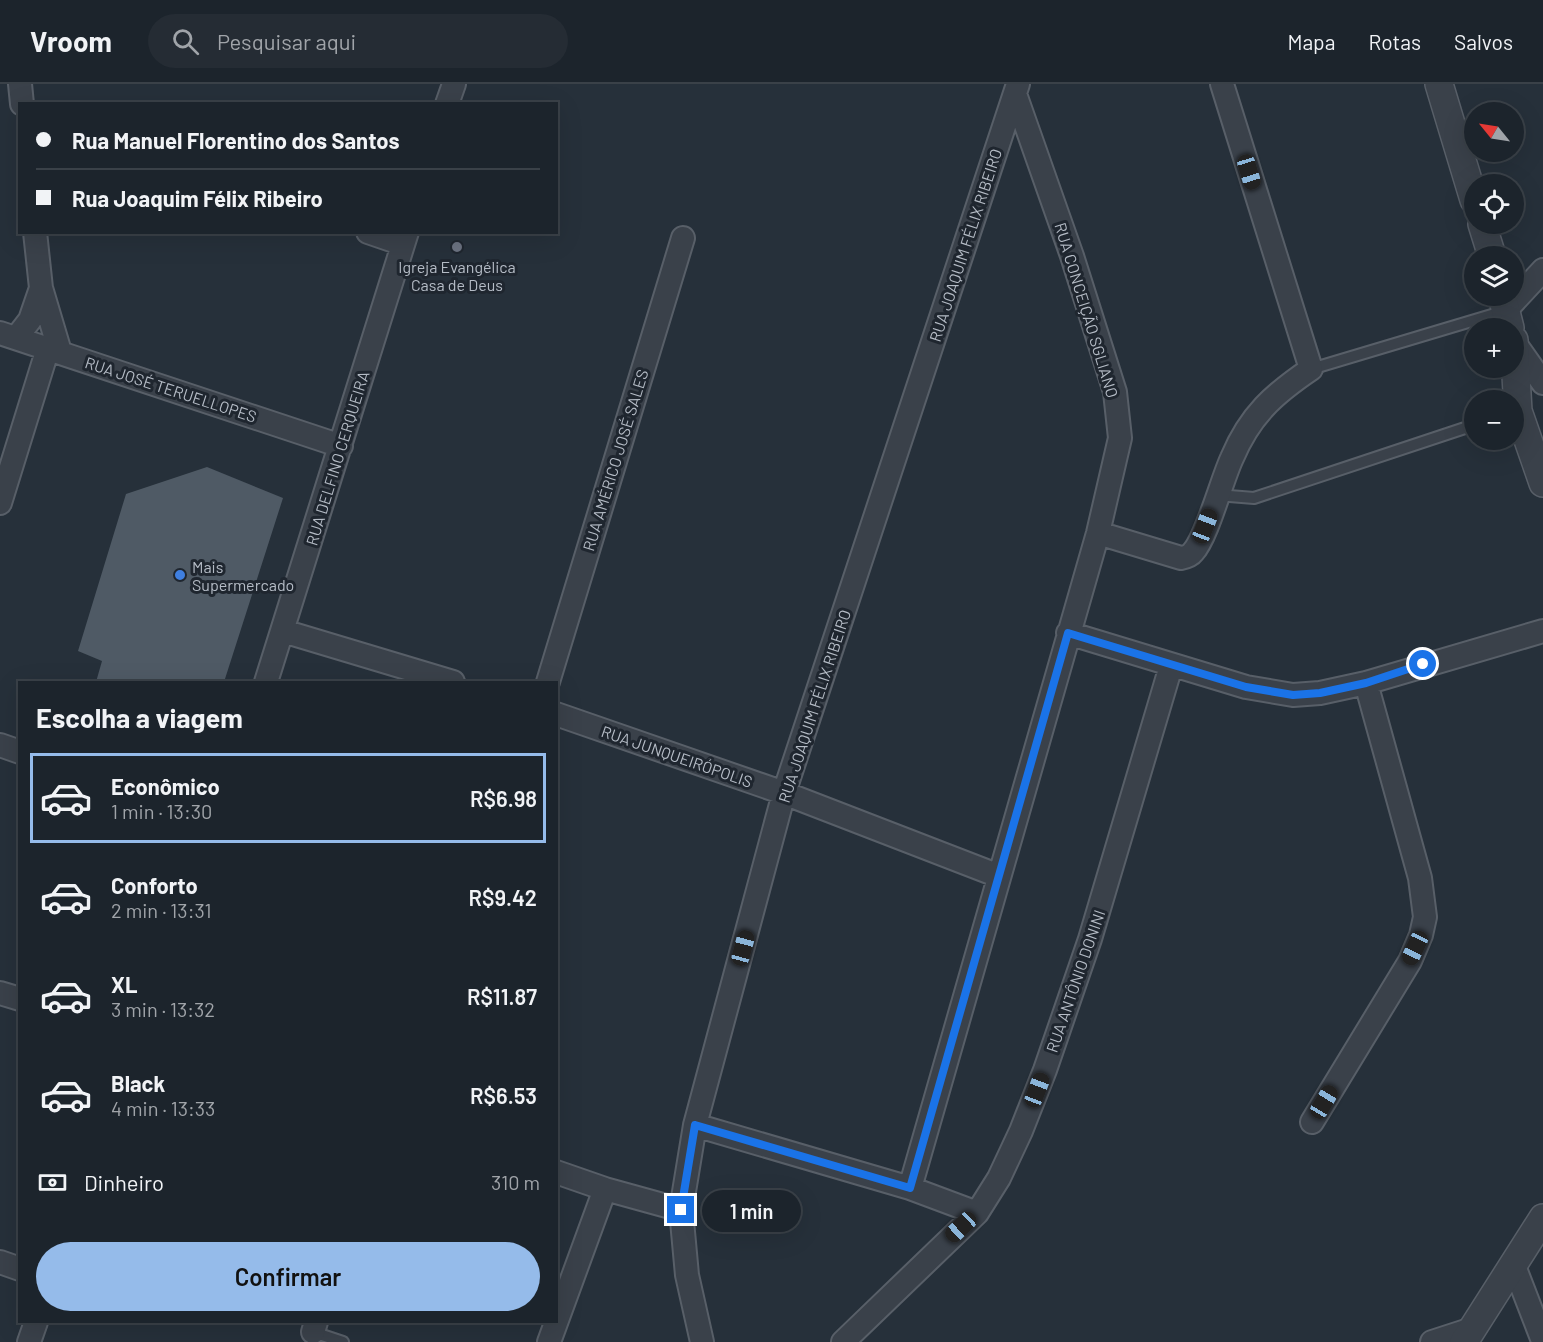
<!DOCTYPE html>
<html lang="pt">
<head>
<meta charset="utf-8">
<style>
	body { margin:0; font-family:Barlow,sans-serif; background:#252c34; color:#f1f3f6; height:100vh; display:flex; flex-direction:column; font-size:22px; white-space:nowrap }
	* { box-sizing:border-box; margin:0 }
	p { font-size:20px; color:#a0a4a9 }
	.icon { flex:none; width:33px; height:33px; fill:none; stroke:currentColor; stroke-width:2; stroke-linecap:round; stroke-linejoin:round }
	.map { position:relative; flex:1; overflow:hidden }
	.drawer { position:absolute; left:18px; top:597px; width:540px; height:642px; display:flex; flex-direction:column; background:#1c242c; border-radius:0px; box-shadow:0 6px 24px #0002,0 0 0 2px #3a4148 }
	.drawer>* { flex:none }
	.top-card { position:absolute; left:18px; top:18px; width:540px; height:132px; border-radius:0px; box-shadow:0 6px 24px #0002,0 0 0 2px #3a4148; display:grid; align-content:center; height:132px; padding:0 18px; background:#1c242c }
	.needle { width:39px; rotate:300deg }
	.tools { position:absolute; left:1464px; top:18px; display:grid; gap:12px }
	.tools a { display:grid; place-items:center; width:60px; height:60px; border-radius:50%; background:#1c242c; box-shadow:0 6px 24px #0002,0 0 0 2px #3a4148; font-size:30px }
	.end { position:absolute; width:27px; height:27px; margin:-14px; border:8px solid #1a73e8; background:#fff; box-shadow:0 0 0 3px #fff }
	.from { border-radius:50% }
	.bubble { position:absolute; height:42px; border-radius:21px; background:#1c242c; box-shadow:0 6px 24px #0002,0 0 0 2px #3a4148; font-size:20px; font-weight:600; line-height:42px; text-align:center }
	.car { position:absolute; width:18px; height:36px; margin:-18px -9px; border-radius:8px; box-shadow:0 0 4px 2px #0007; background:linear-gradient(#222 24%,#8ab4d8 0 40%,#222 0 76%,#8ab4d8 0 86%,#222 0) }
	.top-card b { display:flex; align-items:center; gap:21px; height:57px; font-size:22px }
	.top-card b+b { border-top:2px solid #3a4148 }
	.top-card i { width:15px; height:15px; background:#f1f3f6 }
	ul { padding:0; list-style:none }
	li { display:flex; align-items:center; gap:18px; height:90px; margin:0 12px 9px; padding:0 6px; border:3px solid transparent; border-radius:0px }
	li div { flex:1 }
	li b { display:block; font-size:22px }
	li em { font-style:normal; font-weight:600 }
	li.active { border-color:#95bbea }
	li>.icon { width:54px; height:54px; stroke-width:1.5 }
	h2 { padding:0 18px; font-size:27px; line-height:72px }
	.pay { display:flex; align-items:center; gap:15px; height:66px; padding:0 18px; font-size:22px }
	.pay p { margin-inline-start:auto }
	.button { display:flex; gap:12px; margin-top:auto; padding:12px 18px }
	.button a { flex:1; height:69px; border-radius:36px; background:#95bbea; color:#111; font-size:24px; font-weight:600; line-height:69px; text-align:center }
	header { display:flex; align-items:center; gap:36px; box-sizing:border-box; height:84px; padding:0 30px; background:#1c242c; border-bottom:2px solid #3a4148 }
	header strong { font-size:28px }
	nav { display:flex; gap:33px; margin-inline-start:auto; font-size:21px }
	.search { width:420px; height:54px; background:#252c34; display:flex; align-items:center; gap:15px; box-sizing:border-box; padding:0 21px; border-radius:33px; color:#a0a4a9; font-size:22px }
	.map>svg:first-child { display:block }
</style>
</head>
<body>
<header>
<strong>Vroom</strong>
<div class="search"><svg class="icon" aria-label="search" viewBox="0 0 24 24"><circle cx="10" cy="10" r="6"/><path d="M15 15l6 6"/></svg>Pesquisar aqui</div>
<nav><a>Mapa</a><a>Rotas</a><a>Salvos</a></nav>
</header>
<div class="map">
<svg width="1543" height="1258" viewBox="0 0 1543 1258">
	<rect width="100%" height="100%" fill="#26303a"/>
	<path fill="#4f5a65" d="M207,383L283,414L224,598H96L102,577L78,567L126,410Z"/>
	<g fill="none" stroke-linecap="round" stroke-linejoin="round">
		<g stroke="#585f68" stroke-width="14">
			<path id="service" d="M1311,285L1505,227
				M1217,411L1254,414L1474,341
				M313,1248L343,1258"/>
		</g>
		<g stroke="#585f68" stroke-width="26">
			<path id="minor" d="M20,0L22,20
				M447,20L454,0
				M35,148L41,204L60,268
				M368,148L403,160
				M1505,227L1543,186
				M0,249L341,362
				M16,254L30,236L41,204
				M1514,258L1543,299
				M0,419L48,264
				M1098,449L1181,474C1186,473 1190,472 1193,468C1207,453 1222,395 1232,374C1250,331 1274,310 1311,285L1222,0
				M283,547L453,598
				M1068,549L1246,603L1293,611L1320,609L1366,599L1543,547
				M266,598L407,148
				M548,598L683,154
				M556,630L784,709L999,792
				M0,661L20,668
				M0,909L20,915
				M1312,1038L1410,877L1421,851L1425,833L1420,794L1366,599
				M695,1041L910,1104L977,1129
				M556,1088L605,1105L681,1126
				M910,1104L1098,449L1120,354L1115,308L1072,172L1015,10
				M0,1178L20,1185
				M1514,1182L1543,1257
				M313,1248L316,1238
				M29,1258L36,1238
				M549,1258L605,1105
				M702,1258L687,1191L681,1126L695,1041L784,709L1018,0
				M843,1258L977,1129L999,1094L1021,1047L1045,986L1090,855L1171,582
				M1432,1258L1472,1245"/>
		</g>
		<g stroke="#585f68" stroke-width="30">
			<path id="tertiary" d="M1439,0L1474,116
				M1482,140L1492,172
				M1502,212L1510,244
				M1514,256L1518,327L1543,399
				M1464,1258L1543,1134"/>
		</g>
		<use href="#service" stroke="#3a414a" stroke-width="10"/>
		<use href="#minor" stroke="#3a414a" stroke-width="22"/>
		<use href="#tertiary" stroke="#3a414a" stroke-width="27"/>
	</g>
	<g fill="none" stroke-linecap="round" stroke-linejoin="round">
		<path stroke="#1a73e8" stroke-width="8" d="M681,1126L695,1041L910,1104L1068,549L1246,603L1293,611L1320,609L1366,599L1423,580"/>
	</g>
	<circle fill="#6b7280" stroke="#1f262f" stroke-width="2" cx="457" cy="163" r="6"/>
	<circle fill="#3f7fe0" stroke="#1f262f" stroke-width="2" cx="180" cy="491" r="6"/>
	<g text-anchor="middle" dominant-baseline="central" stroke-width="6" stroke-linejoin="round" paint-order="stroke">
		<g font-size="16" fill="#b5bcc6" stroke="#1f262f">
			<text transform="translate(965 161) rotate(-72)">RUA JOAQUIM FÉLIX RIBEIRO</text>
			<text transform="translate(1087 226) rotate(73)">RUA CONCEIÇÃO SGLIANO</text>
			<text transform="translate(171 305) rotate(18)">RUA JOSÉ TERUELLOPES</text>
			<text transform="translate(337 374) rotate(-73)">RUA DELFINO CERQUEIRA</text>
			<text transform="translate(615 376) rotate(-73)">RUA AMÉRICO JOSÉ SALES</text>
			<text transform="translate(814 622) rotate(-72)">RUA JOAQUIM FÉLIX RIBEIRO</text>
			<text transform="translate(677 672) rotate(19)">RUA JUNQUEIRÓPOLIS</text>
			<text transform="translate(1075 897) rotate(-71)">RUA ANTÔNIO DONINI</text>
		</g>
		<g font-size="16" fill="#b5bcc6" stroke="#1f262f">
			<text x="457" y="182">Igreja Evangélica<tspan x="457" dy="18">Casa de Deus</tspan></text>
			<text x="192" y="482" text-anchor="start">Mais<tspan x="192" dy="18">Supermercado</tspan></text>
		</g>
	</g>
</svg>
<div class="tools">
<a><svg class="needle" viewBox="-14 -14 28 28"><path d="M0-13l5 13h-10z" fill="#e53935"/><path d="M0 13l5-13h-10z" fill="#a0a4a9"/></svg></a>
<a><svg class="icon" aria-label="locate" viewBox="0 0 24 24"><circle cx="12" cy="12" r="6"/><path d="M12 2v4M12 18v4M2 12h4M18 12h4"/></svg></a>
<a><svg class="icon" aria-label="layers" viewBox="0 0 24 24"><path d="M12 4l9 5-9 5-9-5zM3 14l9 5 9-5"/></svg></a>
<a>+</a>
<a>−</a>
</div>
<i class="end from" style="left:1423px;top:580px"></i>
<i class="end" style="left:681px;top:1126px"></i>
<div class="bubble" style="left:702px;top:1106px;width:99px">1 min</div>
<i class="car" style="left:1249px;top:88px;rotate:163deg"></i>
<i class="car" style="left:1205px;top:442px;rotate:21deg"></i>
<i class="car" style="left:743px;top:864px;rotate:15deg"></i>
<i class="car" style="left:1415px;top:864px;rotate:205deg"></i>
<i class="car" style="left:1037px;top:1006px;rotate:21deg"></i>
<i class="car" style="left:1324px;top:1018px;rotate:31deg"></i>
<i class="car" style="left:961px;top:1143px;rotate:227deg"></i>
<div class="top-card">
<b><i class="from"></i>Rua Manuel Florentino dos Santos</b>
<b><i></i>Rua Joaquim Félix Ribeiro</b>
</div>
<section class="drawer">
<h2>Escolha a viagem</h2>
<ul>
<li class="active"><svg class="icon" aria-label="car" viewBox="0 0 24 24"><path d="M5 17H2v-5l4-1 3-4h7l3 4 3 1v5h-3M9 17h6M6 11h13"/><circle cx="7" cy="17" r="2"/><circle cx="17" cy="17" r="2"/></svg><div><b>Econômico</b><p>1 min · 13:30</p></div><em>R$6.98</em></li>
<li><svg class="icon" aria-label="car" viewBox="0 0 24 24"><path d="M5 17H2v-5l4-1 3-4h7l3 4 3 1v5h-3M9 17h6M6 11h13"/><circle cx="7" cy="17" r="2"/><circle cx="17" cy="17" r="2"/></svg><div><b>Conforto</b><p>2 min · 13:31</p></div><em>R$9.42</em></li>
<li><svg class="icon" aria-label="car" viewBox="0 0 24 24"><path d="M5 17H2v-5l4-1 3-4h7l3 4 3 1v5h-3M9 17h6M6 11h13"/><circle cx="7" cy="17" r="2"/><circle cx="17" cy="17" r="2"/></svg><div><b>XL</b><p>3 min · 13:32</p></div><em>R$11.87</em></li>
<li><svg class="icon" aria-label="car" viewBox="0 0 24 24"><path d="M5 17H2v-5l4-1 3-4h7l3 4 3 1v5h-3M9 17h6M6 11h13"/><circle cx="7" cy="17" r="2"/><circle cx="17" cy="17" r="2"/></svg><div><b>Black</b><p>4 min · 13:33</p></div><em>R$6.53</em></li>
</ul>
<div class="pay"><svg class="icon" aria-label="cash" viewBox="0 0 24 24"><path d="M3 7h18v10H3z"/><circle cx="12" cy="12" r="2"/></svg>Dinheiro<p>310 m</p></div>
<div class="button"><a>Confirmar</a></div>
</section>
</div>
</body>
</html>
